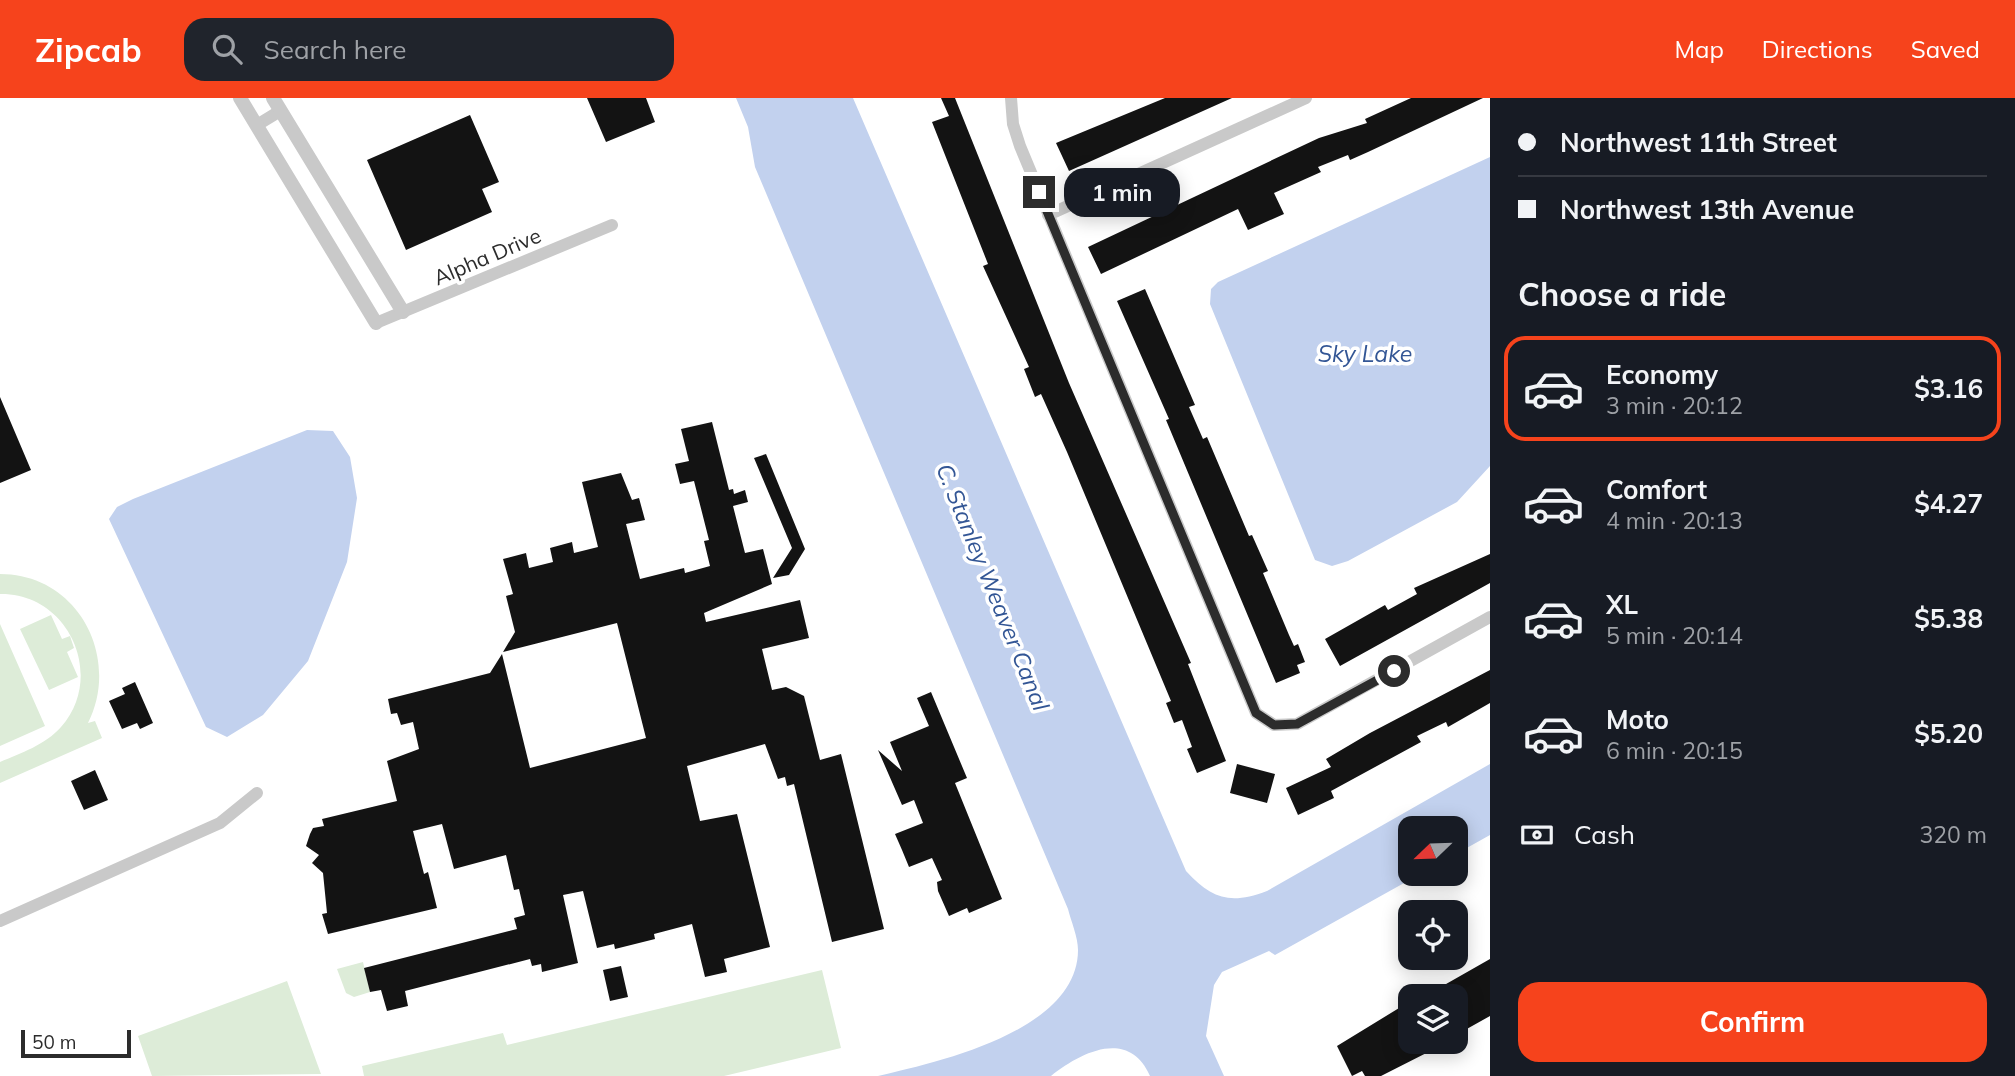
<!DOCTYPE html>
<html lang="en">
<head>
<meta charset="utf-8">
<style>
	body { margin:0; font-family:Mulish,sans-serif; background:#20242c; color:#f1f3f6; height:100vh; display:flex; flex-direction:column; font-size:26px; white-space:nowrap }
	* { box-sizing:border-box; margin:0 }
	p { font-size:23px; color:#9ea1a6 }
	.icon { flex:none; width:38px; height:38px; fill:none; stroke:currentColor; stroke-width:2; stroke-linecap:round; stroke-linejoin:round }
	.map { position:relative; flex:1; overflow:hidden }
	.drawer { display:flex; flex-direction:column; background:#171b24; width:525px }
	.drawer>* { flex:none }
	.guide { display:grid; align-content:center; height:154px; padding:0 28px; background:#171b24 }
	.needle { width:46px; rotate:247deg }
	.fabs { position:absolute; left:1398px; top:718px; display:grid; gap:14px }
	.fabs a { display:grid; place-items:center; width:70px; height:70px; border-radius:14px; background:#171b24; box-shadow:0 4px 18px #0003; font-size:35px }
	.scale { position:absolute; left:21px; bottom:18px; width:110px; box-sizing:border-box; padding-left:7px; border:4px solid #2c2c2c; border-top:0; font-size:19px; line-height:24px; white-space:nowrap; color:#2c2c2c; -webkit-text-stroke:5px #fff; paint-order:stroke }
	.end { position:absolute; width:32px; height:32px; margin:-16px; border:9px solid #2c2c2c; background:#fff; box-shadow:0 0 0 4px #fff }
	.from { border-radius:50% }
	.bubble { position:absolute; height:49px; border-radius:21px; background:#171b24; box-shadow:0 4px 18px #0003; font-size:23px; font-weight:700; line-height:49px; text-align:center }
	.guide b { display:flex; align-items:center; gap:24px; height:66px; font-size:26px }
	.guide b+b { border-top:2px solid #363941 }
	.guide i { width:18px; height:18px; background:#f1f3f6 }
	ul { padding:0; list-style:none }
	li { display:flex; align-items:center; gap:21px; height:105px; margin:0 14px 10px; padding:0 14px; border:4px solid transparent; border-radius:21px }
	li div { flex:1 }
	li b { display:block; font-size:26px }
	li em { font-style:normal; font-weight:700 }
	li.selected { border-color:#f6431c }
	li>.icon { width:63px; height:63px; stroke-width:1.5 }
	h2 { padding:0 28px; font-size:32px; line-height:84px }
	.pay { display:flex; align-items:center; gap:18px; height:77px; padding:0 28px; font-size:26px }
	.pay p { margin-inline-start:auto }
	.action { display:flex; gap:14px; margin-top:auto; padding:14px 28px }
	.action a { flex:1; height:80px; border-radius:21px; background:#f6431c; color:#fff; font-size:28px; font-weight:700; line-height:80px; text-align:center }
	header { display:flex; align-items:center; gap:42px; box-sizing:border-box; height:98px; padding:0 35px; background:#f6431c; color:#fff }
	header strong { font-size:33px }
	nav { display:flex; gap:38px; margin-inline-start:auto; font-size:24px }
	.search { width:490px; height:63px; background:#20242c; display:flex; align-items:center; gap:18px; box-sizing:border-box; padding:0 24px; border-radius:21px; color:#9ea1a6; font-size:26px }
	main { display:flex; flex:1; min-height:0 }
	.map>svg:first-child { display:block }
</style>
</head>
<body>
<header>
<strong>Zipcab</strong>
<div class="search"><svg class="icon" aria-label="search" viewBox="0 0 24 24"><circle cx="10" cy="10" r="6"/><path d="M15 15l6 6"/></svg>Search here</div>
<nav><a>Map</a><a>Directions</a><a>Saved</a></nav>
</header>
<main>
<div class="map">
<svg width="1490" height="978" viewBox="0 0 1490 978">
	<rect width="100%" height="100%" fill="#fff"/>
	<path fill="#ddecd8" d="M0,476C78,476 121,559 88,625L95,623L102,640L0,685V664C21,655 45,647 61,629C106,578 69,495 0,496Z
		M51,517L62,541L70,538L74,550L67,554L78,579L49,592L20,531Z
		M0,526L45,628L0,648Z
		M363,864L370,894L354,899L346,895L337,871Z
		M822,872L841,950L724,978H364L362,968L503,935L507,947Z
		M287,883L321,976L152,978L138,938Z"/>
	<path fill="#c2d1ee" d="M736,0H853L1186,773C1212,801 1230,807 1267,793L1490,666V737L1456,756V730H1410V775H1422L1275,857L1269,853L1222,874L1214,887L1206,938L1224,978H1150C1129,930 1081,954 1051,978H878C938,964 1078,933 1078,852C1078,839 1071,823 1068,811L755,69L748,29Z
		M1490,59V368L1457,404L1348,463L1332,468L1315,462L1210,206L1211,191L1218,184Z
		M307,332L333,333L350,359L357,400L347,464L308,563L263,617L227,639L206,629L109,421L117,409L133,401Z"/>
	<path fill="#131313" d="M587,0H646L655,24L606,44Z
		M941,0H955L1069,285L1191,565L1188,566L1226,663L1197,675L1187,651L1192,649L1182,622L1174,625L1166,605L1171,603L1067,354L1041,296L1035,299L1024,271L1029,269L983,168L988,166L932,24L949,18Z
		M1165,0H1232L1069,73L1056,45Z
		M1411,0H1483L1368,54L1350,62L1348,57L1318,69L1321,74L1274,95L1284,116L1248,132L1238,111L1101,176L1088,149L1319,40L1367,25L1365,21Z
		M470,17L499,84L482,91L492,114L406,152L367,62Z
		M1145,191L1195,307L1189,309L1203,341L1207,339L1249,438L1252,437L1268,473L1263,475L1289,537L1294,548L1298,546L1305,564L1297,567L1300,575L1276,585L1166,322L1169,321L1117,203Z
		M0,299L31,372L0,385Z
		M712,324L729,392L733,391L734,396L745,392L748,404L733,408L745,455L763,451L772,486L704,515L706,524L800,502L809,540L762,551L772,592L786,589L804,598L820,662L841,656L884,831L832,844L794,686L787,688L785,679L778,681L765,646L687,668L700,723L737,716L770,849L724,861L727,874L705,879L692,826L654,836L655,841L615,851L614,846L597,850L583,793L563,797L578,865L542,874L541,866L532,868L530,861L405,893L408,908L387,913L381,892L370,894L364,870L517,831L514,820L525,817L519,791L514,792L506,757L454,771L442,726L413,733L424,776L428,774L437,810L328,836L322,816L327,815L323,775L312,765L319,757L306,748L310,736L313,730L324,728L322,721L397,703L387,663L419,651L413,624L401,627L397,615L391,616L388,601L490,575L502,556L530,670L646,640L617,525L503,554L515,534L506,498L513,496L503,461L526,455L529,470L553,464L550,450L572,444L574,455L598,449L582,384L621,375L632,402L639,400L645,422L626,426L640,481L684,470L685,475L710,468L704,443L709,442L694,383L680,386L675,366L689,363L681,331Z
		M766,356L805,451L789,477L773,480L792,450L754,360Z
		M1490,456V485L1340,568L1325,541L1385,507L1388,512L1417,496L1414,490Z
		M1490,572V605L1448,629L1446,624L1417,638L1421,644L1331,693L1334,700L1298,717L1286,690L1331,669L1326,661L1370,635Z
		M135,584L153,625L140,631L137,625L122,631L109,603L125,596L122,590Z
		M931,594L967,680L955,685L1002,801L969,815L967,810L949,818L938,793L937,784L942,782L932,760L909,769L902,752L895,736L923,725L914,702L902,707L878,652L902,673L890,644L929,628L917,600Z
		M1237,666L1275,676L1267,705L1230,695Z
		M95,672L108,702L84,712L71,683Z
		M1490,861V918L1456,937V898H1425Z
		M621,868L628,899L610,903L603,872Z
		M1404,907L1405,910L1410,907V943H1450L1381,978H1365L1362,973L1352,978L1337,948Z"/>
	<g fill="none" stroke-linecap="round" stroke-linejoin="round">
		<path stroke="#c9c9c9" stroke-width="12" d="M1011,0L1013,26L1020,48L1256,615L1274,627L1297,626L1490,519
			M257,27L280,13
			M1048,117L1306,0
			M376,225L612,127
			M0,823L220,725L257,695"/>
		<path stroke="#c9c9c9" stroke-width="14" d="M240,0L376,225
			M273,0L403,214"/>
	</g>
	<g fill="none" stroke-linecap="round" stroke-linejoin="round">
		<path stroke="#2c2c2c" stroke-width="9" d="M1039,94L1256,615L1274,627L1297,626L1394,573"/>
	</g>
	<g text-anchor="middle" dominant-baseline="central" stroke-width="7" stroke-linejoin="round" paint-order="stroke">
		<g font-size="21" fill="#2c2c2c" stroke="#fff">
			<text transform="translate(487 158) rotate(-23)">Alpha Drive</text>
		</g>
		<g font-size="23" font-style="italic" fill="#335695" stroke="#fff">
			<text x="1365" y="255">Sky Lake</text>
			<text transform="translate(993 489) rotate(68)">C. Stanley Weaver Canal</text>
		</g>
	</g>
</svg>
<div class="fabs">
<a><svg class="needle" viewBox="-14 -14 28 28"><path d="M0-13l5 13h-10z" fill="#e53935"/><path d="M0 13l5-13h-10z" fill="#9ea1a6"/></svg></a>
<a><svg class="icon" aria-label="locate" viewBox="0 0 24 24"><circle cx="12" cy="12" r="6"/><path d="M12 2v4M12 18v4M2 12h4M18 12h4"/></svg></a>
<a><svg class="icon" aria-label="layers" viewBox="0 0 24 24"><path d="M12 4l9 5-9 5-9-5zM3 14l9 5 9-5"/></svg></a>
</div>
<div class="scale">50 m</div>
<i class="end from" style="left:1394px;top:573px"></i>
<i class="end" style="left:1039px;top:94px"></i>
<div class="bubble" style="left:1064px;top:70px;width:116px">1 min</div>
</div>
<section class="drawer">
<div class="guide">
<b><i class="from"></i>Northwest 11th Street</b>
<b><i></i>Northwest 13th Avenue</b>
</div>
<h2>Choose a ride</h2>
<ul>
<li class="selected"><svg class="icon" aria-label="car" viewBox="0 0 24 24"><path d="M5 17H2v-5l4-1 3-4h7l3 4 3 1v5h-3M9 17h6M6 11h13"/><circle cx="7" cy="17" r="2"/><circle cx="17" cy="17" r="2"/></svg><div><b>Economy</b><p>3 min · 20:12</p></div><em>$3.16</em></li>
<li><svg class="icon" aria-label="car" viewBox="0 0 24 24"><path d="M5 17H2v-5l4-1 3-4h7l3 4 3 1v5h-3M9 17h6M6 11h13"/><circle cx="7" cy="17" r="2"/><circle cx="17" cy="17" r="2"/></svg><div><b>Comfort</b><p>4 min · 20:13</p></div><em>$4.27</em></li>
<li><svg class="icon" aria-label="car" viewBox="0 0 24 24"><path d="M5 17H2v-5l4-1 3-4h7l3 4 3 1v5h-3M9 17h6M6 11h13"/><circle cx="7" cy="17" r="2"/><circle cx="17" cy="17" r="2"/></svg><div><b>XL</b><p>5 min · 20:14</p></div><em>$5.38</em></li>
<li><svg class="icon" aria-label="car" viewBox="0 0 24 24"><path d="M5 17H2v-5l4-1 3-4h7l3 4 3 1v5h-3M9 17h6M6 11h13"/><circle cx="7" cy="17" r="2"/><circle cx="17" cy="17" r="2"/></svg><div><b>Moto</b><p>6 min · 20:15</p></div><em>$5.20</em></li>
</ul>
<div class="pay"><svg class="icon" aria-label="cash" viewBox="0 0 24 24"><path d="M3 7h18v10H3z"/><circle cx="12" cy="12" r="2"/></svg>Cash<p>320 m</p></div>
<div class="action"><a>Confirm</a></div>
</section>
</main>
</body>
</html>
